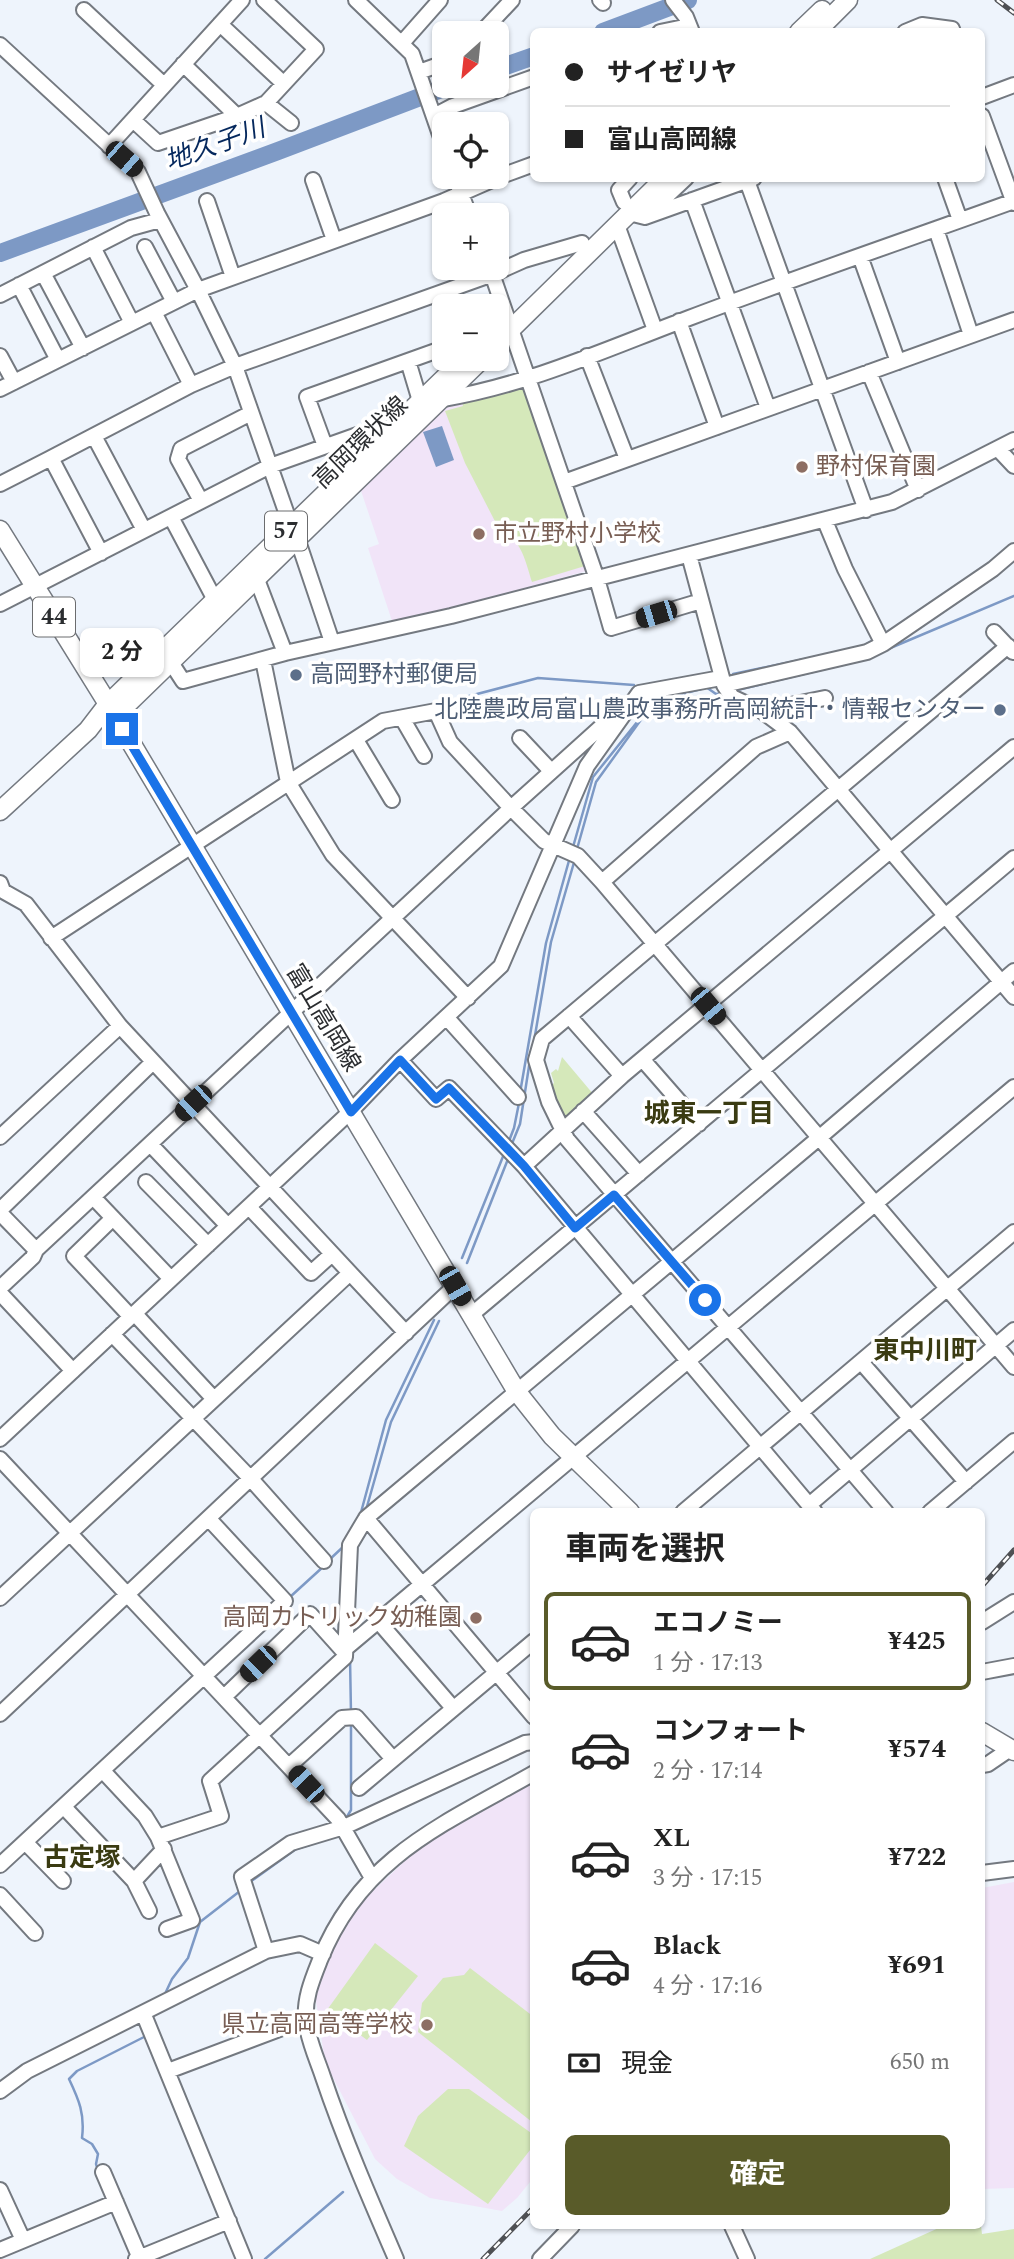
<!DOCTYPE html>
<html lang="ja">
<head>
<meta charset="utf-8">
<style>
	body { margin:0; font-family:Spectral,"Noto Sans JP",serif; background:#f6f6f6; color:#222; height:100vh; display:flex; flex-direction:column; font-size:26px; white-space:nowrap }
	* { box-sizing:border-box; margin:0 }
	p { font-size:23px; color:#767676 }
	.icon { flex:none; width:38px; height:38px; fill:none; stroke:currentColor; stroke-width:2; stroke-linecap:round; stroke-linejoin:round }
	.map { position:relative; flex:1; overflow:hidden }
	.side { position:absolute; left:530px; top:1508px; width:455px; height:721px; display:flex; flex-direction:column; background:#fff; border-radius:10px; box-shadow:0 2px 5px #0004 }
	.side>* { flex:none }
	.top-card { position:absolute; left:530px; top:28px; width:455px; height:154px; border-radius:10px; box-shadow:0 2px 5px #0004; display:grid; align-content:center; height:154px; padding:0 35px; background:#fff }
	.needle { width:46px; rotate:207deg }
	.tools { position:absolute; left:432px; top:21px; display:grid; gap:14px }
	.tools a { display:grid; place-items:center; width:77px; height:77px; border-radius:10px; background:#fff; box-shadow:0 2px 5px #0004; font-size:35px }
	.end { position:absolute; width:32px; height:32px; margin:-16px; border:9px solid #1a73e8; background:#fff; box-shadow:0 0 0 4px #fff }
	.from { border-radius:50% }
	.bubble { position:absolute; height:49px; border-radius:10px; background:#fff; box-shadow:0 2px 5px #0004; font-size:23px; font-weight:700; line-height:49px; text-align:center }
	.car { position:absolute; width:21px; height:42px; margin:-21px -10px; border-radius:9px; box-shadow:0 0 5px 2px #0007; background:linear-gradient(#222 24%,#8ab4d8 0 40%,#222 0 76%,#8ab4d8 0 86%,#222 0) }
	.top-card b { display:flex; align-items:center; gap:24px; height:66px; font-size:26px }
	.top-card b+b { border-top:2px solid #e0e0e0 }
	.top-card i { width:18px; height:18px; background:#222 }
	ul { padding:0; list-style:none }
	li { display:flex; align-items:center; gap:21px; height:98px; margin:0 14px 10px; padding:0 21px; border:4px solid transparent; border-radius:10px }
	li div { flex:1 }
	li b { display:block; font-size:26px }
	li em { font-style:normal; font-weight:700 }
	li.current { border-color:#595b29 }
	li>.icon { width:63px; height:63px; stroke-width:1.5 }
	h2 { padding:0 35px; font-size:32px; line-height:84px }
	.pay { display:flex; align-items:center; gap:18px; height:77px; padding:0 35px; font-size:26px }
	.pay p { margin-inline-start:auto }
	.primary-button { display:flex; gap:14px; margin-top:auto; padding:14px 35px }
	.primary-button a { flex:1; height:80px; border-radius:10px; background:#595b29; color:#fff; font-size:28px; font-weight:700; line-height:80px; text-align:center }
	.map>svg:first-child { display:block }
</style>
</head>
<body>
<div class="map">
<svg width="1014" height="2259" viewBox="0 0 1014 2259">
	<rect width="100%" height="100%" fill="#eef4fc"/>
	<path fill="#f1e4f8" d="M523,385L590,570L448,609L392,621L368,548L379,544L360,488L439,407Z
		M534,1782V2177L517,2198L502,2211L430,2198L397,2179L375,2159L325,2062L314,1987L330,1949L357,1906L420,1847Z
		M1014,1882V2188L982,2189V1888Z"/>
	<path fill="#d5e8ba" d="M523,386L585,566L532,582C526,564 522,538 501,533L465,463L445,411L463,406L462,402Z
		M562,1057L594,1095L559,1127L542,1094L554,1083L551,1073L556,1069L558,1071Z
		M375,1943L418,1976L367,2040L327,2010Z
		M470,1968L534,2017L532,2122L418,2032L422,2003L443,1978L464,1975Z
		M448,2089H469L534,2135V2145L488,2204L404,2146L418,2116Z
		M943,2226H981L982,2234L1014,2229V2259H870Z"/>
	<path fill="#7d99c5" d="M442,426L454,460L436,467L423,432Z"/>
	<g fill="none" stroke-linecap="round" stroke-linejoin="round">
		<path stroke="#7d99c5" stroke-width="2.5" d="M863,646L875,639
			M888,649L1014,596
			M733,674L819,656
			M706,687L716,694L723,693
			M733,691L863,660
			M435,705L538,678L634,685
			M637,706L701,689
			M573,847L593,777L650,706
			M577,849L596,782L648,710L653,705L669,700V696
			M533,1047L551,942L575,859
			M408,1063L439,1033
			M393,1077L401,1070
			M520,1093L546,943L570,857
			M509,1141L514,1128L519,1103
			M511,1146L520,1124L530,1060
			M462,1258L504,1154
			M467,1263L508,1159
			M366,1510L391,1422L439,1321
			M360,1516L386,1420L434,1320
			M328,1561L344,1546
			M290,1597L324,1566
			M350,1657L351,1714
			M345,1820L351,1810V1724
			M250,1882L296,1849L309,1845
			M164,1996L172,1979L188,1958L200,1922L240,1891
			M98,2171L96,2164L98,2154L92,2144L82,2138C85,2114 79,2100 69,2079L77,2071L144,2037L146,2033
			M265,2259L343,2192"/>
		<path stroke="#7d99c5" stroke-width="18" d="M603,32L688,0
			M497,69L534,56
			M0,253L278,151L449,86"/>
		<g stroke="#747980" stroke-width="18">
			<path id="minor" d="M356,0L412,54L444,146
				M600,0L603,3
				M673,0L686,17L692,32
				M84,10L164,85
				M220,24L283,83
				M660,32L689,26
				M905,32L922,25L952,29L953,32
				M481,33L512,0
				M402,43L440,0
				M0,45L138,172L157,213L198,290L235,366L291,526
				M183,64L237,116
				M419,72L444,63
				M982,97L1014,85
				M266,103L291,123
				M434,116L453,106L534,77
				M982,116L1014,203
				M133,120L158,143L237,116L266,103L316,49L264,0
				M109,146L242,0
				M455,177L469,215
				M746,178L866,510
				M945,178L960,220
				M313,180L334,240
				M692,200L768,408
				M207,201L233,277
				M624,202L619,190L630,178
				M651,211L686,178
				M629,213L645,217L754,178
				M617,225L655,330
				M936,229L971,335
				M93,247L132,323
				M145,247L174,302
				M860,256L898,362
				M490,268L597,579L611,628L701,601
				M43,273L83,348
				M19,285L58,360
				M0,295L131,228L160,220
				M154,312L191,385L235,366L493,274L524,260L582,243
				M679,321L717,427
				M0,356L14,382
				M587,356L627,459
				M408,361L420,401
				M869,372L918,490
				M0,389L198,290L444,201L501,176L534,164
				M443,399C528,385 609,348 689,318C797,277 906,240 1014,201
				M94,436L144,530
				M325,446L307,397L444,348
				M998,449L1014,466
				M564,482L1014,320
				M0,484L51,458
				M201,501L178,459L181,449L251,413
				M171,517L215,600
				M825,521L845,569L883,644
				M297,538L332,642
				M101,553L51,458L191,385
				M689,555L724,685L732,697L762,711L790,732L1014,997
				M250,573L256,577L285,653
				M0,604L270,466L360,434L376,445
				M994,632L1013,652
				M263,660L288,782L333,855L468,998
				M170,661L183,681L285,653L451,616L892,502L1014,440
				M724,685L867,652L883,644L993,569L1014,551
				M762,711L825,698
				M402,718L424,756
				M520,738L551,771
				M356,740L392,800
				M602,882L756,747L790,732
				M0,883L3,891L26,904L120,1026L406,1333
				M51,938L383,721L436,711L450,742L511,808L544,841L578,856L602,882L1014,1367
				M569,1016L622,1076
				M447,1018L518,1097
				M400,1060L436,1099L449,1088L524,1166L815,1512
				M643,1060L699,1124
				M583,1111L639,1174
				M0,1137L120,1026
				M150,1144L228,1226
				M524,1166L622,1076L1014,747
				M146,1182L208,1245
				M93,1197L171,1279
				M249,1207L311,1273L332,1254
				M0,1210L153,1062
				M0,1213L36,1250L511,808L622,708
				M113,1218L74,1256L131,1317
				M0,1288L33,1257L36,1250
				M0,1293L73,1371
				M135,1314L214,1399
				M471,1315L1014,858
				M112,1334L251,1479L324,1561
				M862,1363L966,1482
				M0,1439L350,1112L400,1060L501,966L587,766L639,693L721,678
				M0,1459L338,1819L372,1878
				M809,1505L1014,1330
				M683,1512L1014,1232
				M886,1512L567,1139L549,1102L536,1060L542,1039L1008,646
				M930,1512L1014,1441
				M366,1518L534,1717
				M0,1598L350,1273
				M378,1621L453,1708
				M982,1622L1014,1602
				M345,1649L1014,1087
				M982,1672L1014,1666
				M224,1697L310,1614L345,1653
				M0,1714L455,1286
				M982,1765L988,1764L1010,1749
				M289,1766L342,1718L356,1717L393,1759
				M103,1771L145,1816L158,1837L192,1920L167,1929
				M359,1788L534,1641
				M64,1807L134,1881L149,1911
				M158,1837L221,1816L210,1781L345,1657L350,1545L366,1518L820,1137L1014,971
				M25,1842L63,1881
				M0,1865L285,1601L209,1519
				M982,1873L1014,1869
				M134,1881L164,1849
				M0,1895L35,1933
				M266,1951L242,1877L291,1843L344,1827L525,1743L534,1742
				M144,2015L244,2259
				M168,2071L306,2019
				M0,2091L27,2071L266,1951L300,1944L323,1954
				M103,2172L139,2256
				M0,2190L23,2240
				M732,2226L747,2259
				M0,2250L116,2202
				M136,2259L229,2221
				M396,2259C370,2199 344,2139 323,2077C317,2059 308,2040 306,2021C304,1999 312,1980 320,1960C361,1857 444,1824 534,1773
				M540,2259L572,2226"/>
		</g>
		<g stroke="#747980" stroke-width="21">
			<path id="major" d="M799,32L822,10
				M816,32L848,0
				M497,343L665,178
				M0,530L108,704L517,1392L552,1436L630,1512
				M107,720L115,716L482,359
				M0,811L88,730L108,704L464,359
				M982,1732L1014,1751"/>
		</g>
		<use href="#minor" stroke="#fff" stroke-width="14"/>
		<use href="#major" stroke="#fff" stroke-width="18"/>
		<g stroke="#4e5054" stroke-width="5">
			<path id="rail" d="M997,0L1014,13
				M982,1586L1014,1550
				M483,2259L534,2207"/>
		</g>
		<use href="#rail" stroke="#fff" stroke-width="2.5" stroke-dasharray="8" stroke-linecap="butt"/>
	</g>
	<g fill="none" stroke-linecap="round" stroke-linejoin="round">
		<path stroke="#1a73e8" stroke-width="9" d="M122,729L351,1112L400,1060L436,1099L449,1088L524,1166L575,1228L614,1195L705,1300"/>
	</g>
	<g fill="#8d6e63" stroke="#fff" stroke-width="2.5">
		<circle cx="802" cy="467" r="7"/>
		<circle cx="479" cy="534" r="7"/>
		<circle cx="476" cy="1618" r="7"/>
		<circle cx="427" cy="2025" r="7"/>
	</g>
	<g fill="#5c6f8a" stroke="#fff" stroke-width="2.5">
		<circle cx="296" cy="675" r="7"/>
		<circle cx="1000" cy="710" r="7"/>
	</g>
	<g text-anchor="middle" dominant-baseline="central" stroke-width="7" stroke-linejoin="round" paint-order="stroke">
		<g fill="#fff" stroke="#6b6c6e" stroke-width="2">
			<rect x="265" y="511.5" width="42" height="39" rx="5"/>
			<rect x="33" y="597.5" width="42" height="39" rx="5"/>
		</g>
		<g font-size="23" font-weight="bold" fill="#2b2d30">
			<text x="286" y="531">57</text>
			<text x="54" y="617">44</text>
		</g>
		<g font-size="24" fill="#2b2d30" stroke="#fff">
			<text transform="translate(361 443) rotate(-44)">高岡環状線</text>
			<text transform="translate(323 1018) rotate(59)">富山高岡線</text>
		</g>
		<g font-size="24" fill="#785e54" stroke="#fff" text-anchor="start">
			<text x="816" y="467">野村保育園</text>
			<text x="493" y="534">市立野村小学校</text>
			<text x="462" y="1618" text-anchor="end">高岡カトリック幼稚園</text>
			<text x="413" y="2025" text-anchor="end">県立高岡高等学校</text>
		</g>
		<g font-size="24" fill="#4e5e75" stroke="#fff" text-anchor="start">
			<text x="310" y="675">高岡野村郵便局</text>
			<text x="986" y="710" text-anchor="end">北陸農政局富山農政事務所高岡統計・情報センター</text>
		</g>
		<g font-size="26" font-style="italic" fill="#05285d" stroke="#fff">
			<text transform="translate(215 145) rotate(-20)">地久子川</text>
		</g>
		<g font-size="26" font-weight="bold" fill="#3a3b12" stroke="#fff">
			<text x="709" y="1114">城東一丁目</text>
			<text x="925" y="1351">東中川町</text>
			<text x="82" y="1858">古定塚</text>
		</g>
	</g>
</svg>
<div class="tools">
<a><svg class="needle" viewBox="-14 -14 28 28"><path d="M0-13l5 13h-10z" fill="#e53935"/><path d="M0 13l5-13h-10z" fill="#767676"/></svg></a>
<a><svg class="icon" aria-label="locate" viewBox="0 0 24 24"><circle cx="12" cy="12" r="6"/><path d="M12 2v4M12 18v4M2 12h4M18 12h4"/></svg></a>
<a>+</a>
<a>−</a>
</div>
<i class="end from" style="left:705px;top:1300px"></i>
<i class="end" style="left:122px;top:729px"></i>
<div class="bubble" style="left:80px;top:628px;width:84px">2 分</div>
<i class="car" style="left:124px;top:159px;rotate:131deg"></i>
<i class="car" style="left:656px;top:614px;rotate:253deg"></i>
<i class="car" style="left:708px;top:1006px;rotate:140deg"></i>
<i class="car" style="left:193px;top:1103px;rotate:227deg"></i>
<i class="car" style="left:455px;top:1286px;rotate:150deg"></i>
<i class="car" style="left:258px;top:1664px;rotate:226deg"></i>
<i class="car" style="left:306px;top:1784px;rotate:317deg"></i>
<div class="top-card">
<b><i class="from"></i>サイゼリヤ</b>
<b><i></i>富山高岡線</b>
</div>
<section class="side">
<h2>車両を選択</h2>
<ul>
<li class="current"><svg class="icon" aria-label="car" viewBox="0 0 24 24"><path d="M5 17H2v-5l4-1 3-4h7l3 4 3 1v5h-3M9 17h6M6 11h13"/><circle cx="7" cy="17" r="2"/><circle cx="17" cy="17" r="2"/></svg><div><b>エコノミー</b><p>1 分 · 17:13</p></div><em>¥425</em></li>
<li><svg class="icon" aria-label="car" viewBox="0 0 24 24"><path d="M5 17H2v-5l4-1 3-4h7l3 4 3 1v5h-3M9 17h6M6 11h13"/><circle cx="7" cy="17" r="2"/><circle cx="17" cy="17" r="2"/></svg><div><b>コンフォート</b><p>2 分 · 17:14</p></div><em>¥574</em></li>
<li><svg class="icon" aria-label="car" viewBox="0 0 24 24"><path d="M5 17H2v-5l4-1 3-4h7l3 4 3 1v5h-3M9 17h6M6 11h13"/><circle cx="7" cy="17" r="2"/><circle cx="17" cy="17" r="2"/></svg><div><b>XL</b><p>3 分 · 17:15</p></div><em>¥722</em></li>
<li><svg class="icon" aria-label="car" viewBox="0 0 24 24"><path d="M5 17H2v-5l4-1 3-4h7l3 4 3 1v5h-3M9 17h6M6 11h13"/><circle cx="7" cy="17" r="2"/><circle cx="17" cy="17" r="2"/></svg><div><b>Black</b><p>4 分 · 17:16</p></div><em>¥691</em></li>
</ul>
<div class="pay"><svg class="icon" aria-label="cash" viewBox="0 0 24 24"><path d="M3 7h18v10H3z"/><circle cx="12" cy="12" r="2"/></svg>現金<p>650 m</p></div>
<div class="primary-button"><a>確定</a></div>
</section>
</div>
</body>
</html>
